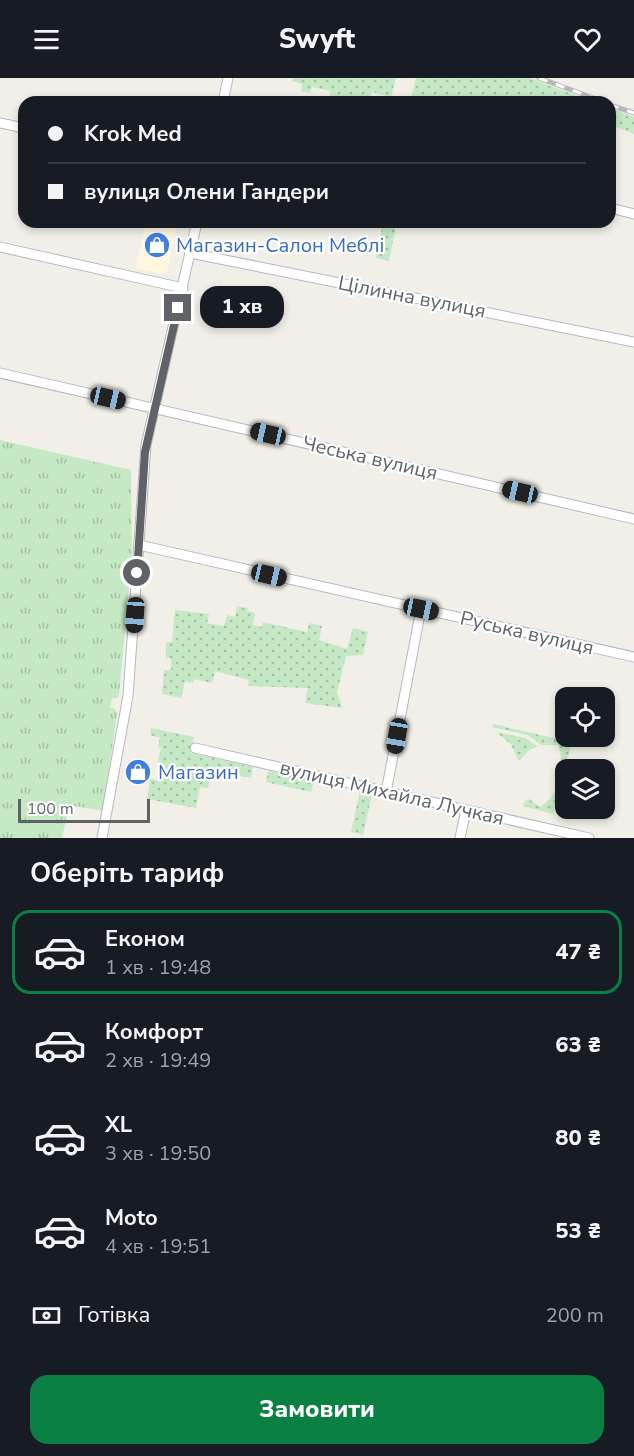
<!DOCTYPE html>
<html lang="uk">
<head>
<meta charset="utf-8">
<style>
	body { margin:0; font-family:"Nunito Sans",sans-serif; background:#242831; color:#f1f3f6; height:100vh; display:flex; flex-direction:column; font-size:22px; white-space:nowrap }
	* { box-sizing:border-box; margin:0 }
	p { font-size:20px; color:#9ea1a6 }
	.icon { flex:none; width:33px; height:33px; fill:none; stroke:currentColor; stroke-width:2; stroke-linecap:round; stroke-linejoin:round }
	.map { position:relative; height:760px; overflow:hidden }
	.panel { display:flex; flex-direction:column; background:#171b24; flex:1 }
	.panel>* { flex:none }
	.hud { position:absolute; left:18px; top:18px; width:598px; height:132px; border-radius:18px; box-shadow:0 3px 9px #0003; display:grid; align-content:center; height:132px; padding:0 30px; background:#171b24 }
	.buttons { position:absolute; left:555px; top:609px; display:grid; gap:12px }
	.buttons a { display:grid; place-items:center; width:60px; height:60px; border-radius:12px; background:#171b24; box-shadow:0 3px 9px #0003; font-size:30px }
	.scale { position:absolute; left:18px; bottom:15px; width:132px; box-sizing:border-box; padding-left:6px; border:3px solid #5f6368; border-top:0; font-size:16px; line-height:21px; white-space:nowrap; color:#5f6368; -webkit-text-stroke:4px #fff; paint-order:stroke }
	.end { position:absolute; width:27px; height:27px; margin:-14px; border:8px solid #5f6368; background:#fff; box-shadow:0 0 0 3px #fff }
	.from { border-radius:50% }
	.bubble { position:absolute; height:42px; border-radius:18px; background:#171b24; box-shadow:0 3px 9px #0003; font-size:20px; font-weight:800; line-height:42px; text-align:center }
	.car { position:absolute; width:18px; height:36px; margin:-18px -9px; border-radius:8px; box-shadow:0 0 4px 2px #0007; background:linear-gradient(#222 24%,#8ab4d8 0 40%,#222 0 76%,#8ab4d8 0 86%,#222 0) }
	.hud b { display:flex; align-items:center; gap:21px; height:57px; font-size:22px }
	.hud b+b { border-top:2px solid #363941 }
	.hud i { width:15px; height:15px; background:#f1f3f6 }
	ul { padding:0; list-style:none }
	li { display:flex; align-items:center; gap:18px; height:84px; margin:0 12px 9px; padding:0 18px; border:3px solid transparent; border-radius:18px }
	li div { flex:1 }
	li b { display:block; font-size:22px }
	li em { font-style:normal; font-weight:800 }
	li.selected { border-color:#0b8043 }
	li>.icon { width:54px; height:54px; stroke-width:1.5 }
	h2 { padding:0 30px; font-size:27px; line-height:72px }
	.pay { display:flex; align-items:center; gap:15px; height:66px; padding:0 30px; font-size:22px }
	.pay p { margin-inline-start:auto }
	.action { display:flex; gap:12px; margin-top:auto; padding:12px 30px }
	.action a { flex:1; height:69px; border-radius:18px; background:#0b8043; color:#fff; font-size:24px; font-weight:800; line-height:69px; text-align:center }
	header { display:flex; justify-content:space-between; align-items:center; height:78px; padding:0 30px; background:#171b24; font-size:27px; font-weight:800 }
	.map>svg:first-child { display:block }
</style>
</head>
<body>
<header><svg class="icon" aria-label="menu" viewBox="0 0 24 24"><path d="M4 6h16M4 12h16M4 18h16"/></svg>Swyft<svg class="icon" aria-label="heart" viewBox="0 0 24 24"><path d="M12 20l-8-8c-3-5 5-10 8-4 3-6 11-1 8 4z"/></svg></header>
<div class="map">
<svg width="634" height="760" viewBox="0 0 634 760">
	<defs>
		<pattern id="grass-dots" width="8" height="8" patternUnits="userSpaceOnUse" patternTransform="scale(1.5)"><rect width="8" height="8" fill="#c5e8c5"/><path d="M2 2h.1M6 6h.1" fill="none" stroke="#a3c0a4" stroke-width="1.8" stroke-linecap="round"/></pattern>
		<pattern id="park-tufts" width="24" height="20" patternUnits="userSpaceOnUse" patternTransform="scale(1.5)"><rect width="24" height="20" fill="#c5e8c5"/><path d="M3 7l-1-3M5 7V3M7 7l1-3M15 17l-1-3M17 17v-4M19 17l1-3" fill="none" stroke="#a3c0a4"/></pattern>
	</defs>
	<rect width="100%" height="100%" fill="#f1efe8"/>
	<path fill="#fef7e0" d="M146,144H178L167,193L162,196L136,190Z"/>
	<path fill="url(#grass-dots)" d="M293,0H396L391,19L372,14L369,24H364L330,19V13L312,9L310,15L301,13L302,6L292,3Z
		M416,0H530L594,24H410Z
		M611,30L634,39V56L611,47Z
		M383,144H403L402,148L396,147L389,183L376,180Z
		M237,528L248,530L247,533L255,535L253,547L262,549L263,544L307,554L309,545L322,548L319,562L347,571L353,550L368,554L363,577L346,578L337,614L342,630L305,625L308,610L248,608L249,602L215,593L212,605L194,601L193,605L185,603L181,620L162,616L164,592H171V580H166V564H172L175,532L209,536L207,545L224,548L227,537L235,539Z
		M493,646L572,664L553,736L523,728L525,723L529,721L540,729C561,716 566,689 558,667H541L528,657L492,649Z
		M151,650L194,659L191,675L253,689L251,700L212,692L208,710L200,709L196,730L147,721L150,701L162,703L165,686L158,684L161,670L158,669L160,660L150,657Z
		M496,654L525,660L537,668L528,673L520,682H518L511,666Z
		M268,693L314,703L311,714L266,704Z
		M360,713L372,716L363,757L351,754Z"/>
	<path fill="url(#park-tufts)" d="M0,362L131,392L132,476L119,617L117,620H112L110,630L115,631L117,636L103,733L69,727L62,760H0Z"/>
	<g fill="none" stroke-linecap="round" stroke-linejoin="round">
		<g stroke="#b5b8bc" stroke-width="11">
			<path id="minor" d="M223,24L228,0
				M0,45L24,50
				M610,130L634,136
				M0,169L183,210
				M190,175L634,264
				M0,295L634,441
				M139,467L634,579
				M195,670L589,760
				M386,714L421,531
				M102,760L128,618L146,367L197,144
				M460,760L466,732"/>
		</g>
		<use href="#minor" stroke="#fff" stroke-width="9"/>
		<g stroke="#b6b7b8" stroke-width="5">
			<path id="rail" d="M539,0L604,24
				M610,27L634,35"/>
		</g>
		<use href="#rail" stroke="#fff" stroke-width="3" stroke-dasharray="9" stroke-linecap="butt"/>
	</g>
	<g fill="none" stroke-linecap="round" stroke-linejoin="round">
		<path stroke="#5f6368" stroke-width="8" d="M137,495L145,374L178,230"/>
	</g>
	<defs>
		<g id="shop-disc" transform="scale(1.35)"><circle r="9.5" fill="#3f7fe0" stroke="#fff"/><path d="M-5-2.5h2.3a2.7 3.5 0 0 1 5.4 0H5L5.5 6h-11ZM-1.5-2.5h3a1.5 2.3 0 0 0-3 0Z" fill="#fff"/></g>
	</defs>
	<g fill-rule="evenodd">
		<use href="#shop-disc" x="157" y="167"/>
		<use href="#shop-disc" x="138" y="694"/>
	</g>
	<g text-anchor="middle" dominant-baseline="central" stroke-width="4.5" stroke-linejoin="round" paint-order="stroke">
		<g font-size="20" fill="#366cbe" stroke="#fff" text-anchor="start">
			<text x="176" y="167">Магазин-Салон Меблі</text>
			<text x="158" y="694">Магазин</text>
		</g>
		<g font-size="20" fill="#5f6368" stroke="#fff">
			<text transform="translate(412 219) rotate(11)">Цілинна вулиця</text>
			<text transform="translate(370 380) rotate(13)">Чеська вулиця</text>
			<text transform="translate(527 555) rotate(13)">Руська вулиця</text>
			<text transform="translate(392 715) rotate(13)">вулиця Михайла Лучкая</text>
		</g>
	</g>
</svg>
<div class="buttons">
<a><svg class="icon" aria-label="locate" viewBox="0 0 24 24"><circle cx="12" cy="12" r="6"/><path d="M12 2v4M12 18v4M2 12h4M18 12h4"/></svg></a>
<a><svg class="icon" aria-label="layers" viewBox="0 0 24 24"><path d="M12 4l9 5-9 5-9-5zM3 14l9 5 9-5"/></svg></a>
</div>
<div class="scale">100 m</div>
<i class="end from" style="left:137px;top:495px"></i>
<i class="end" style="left:178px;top:230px"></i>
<div class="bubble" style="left:200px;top:208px;width:84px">1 хв</div>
<i class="car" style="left:108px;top:320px;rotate:103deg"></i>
<i class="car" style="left:268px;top:356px;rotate:283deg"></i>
<i class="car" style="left:520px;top:414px;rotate:283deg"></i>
<i class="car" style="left:269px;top:497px;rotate:103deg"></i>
<i class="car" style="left:421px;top:531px;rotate:102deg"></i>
<i class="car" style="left:135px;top:537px;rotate:184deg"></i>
<i class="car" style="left:397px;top:658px;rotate:190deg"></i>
<div class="hud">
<b><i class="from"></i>Krok Med</b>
<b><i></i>вулиця Олени Гандери</b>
</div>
</div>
<section class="panel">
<h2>Оберіть тариф</h2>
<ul>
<li class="selected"><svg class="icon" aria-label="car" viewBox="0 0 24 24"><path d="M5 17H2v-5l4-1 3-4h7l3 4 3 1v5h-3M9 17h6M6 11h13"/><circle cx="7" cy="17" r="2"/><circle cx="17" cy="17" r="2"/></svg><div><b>Економ</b><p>1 хв · 19:48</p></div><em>47 ₴</em></li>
<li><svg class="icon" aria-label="car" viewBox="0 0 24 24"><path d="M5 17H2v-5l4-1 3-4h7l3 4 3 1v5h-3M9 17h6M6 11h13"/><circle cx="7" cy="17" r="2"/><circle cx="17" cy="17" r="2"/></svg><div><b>Комфорт</b><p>2 хв · 19:49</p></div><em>63 ₴</em></li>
<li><svg class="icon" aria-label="car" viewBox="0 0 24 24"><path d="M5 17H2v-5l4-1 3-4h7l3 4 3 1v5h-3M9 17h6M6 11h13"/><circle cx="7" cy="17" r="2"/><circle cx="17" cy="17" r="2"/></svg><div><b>XL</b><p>3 хв · 19:50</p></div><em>80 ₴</em></li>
<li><svg class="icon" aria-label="car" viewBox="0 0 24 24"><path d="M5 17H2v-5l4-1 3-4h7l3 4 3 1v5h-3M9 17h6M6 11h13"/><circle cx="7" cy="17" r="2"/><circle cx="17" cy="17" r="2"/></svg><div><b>Moto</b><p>4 хв · 19:51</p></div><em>53 ₴</em></li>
</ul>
<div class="pay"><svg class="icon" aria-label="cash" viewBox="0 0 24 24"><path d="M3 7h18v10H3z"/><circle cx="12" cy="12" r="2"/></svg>Готівка<p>200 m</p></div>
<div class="action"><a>Замовити</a></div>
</section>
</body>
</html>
